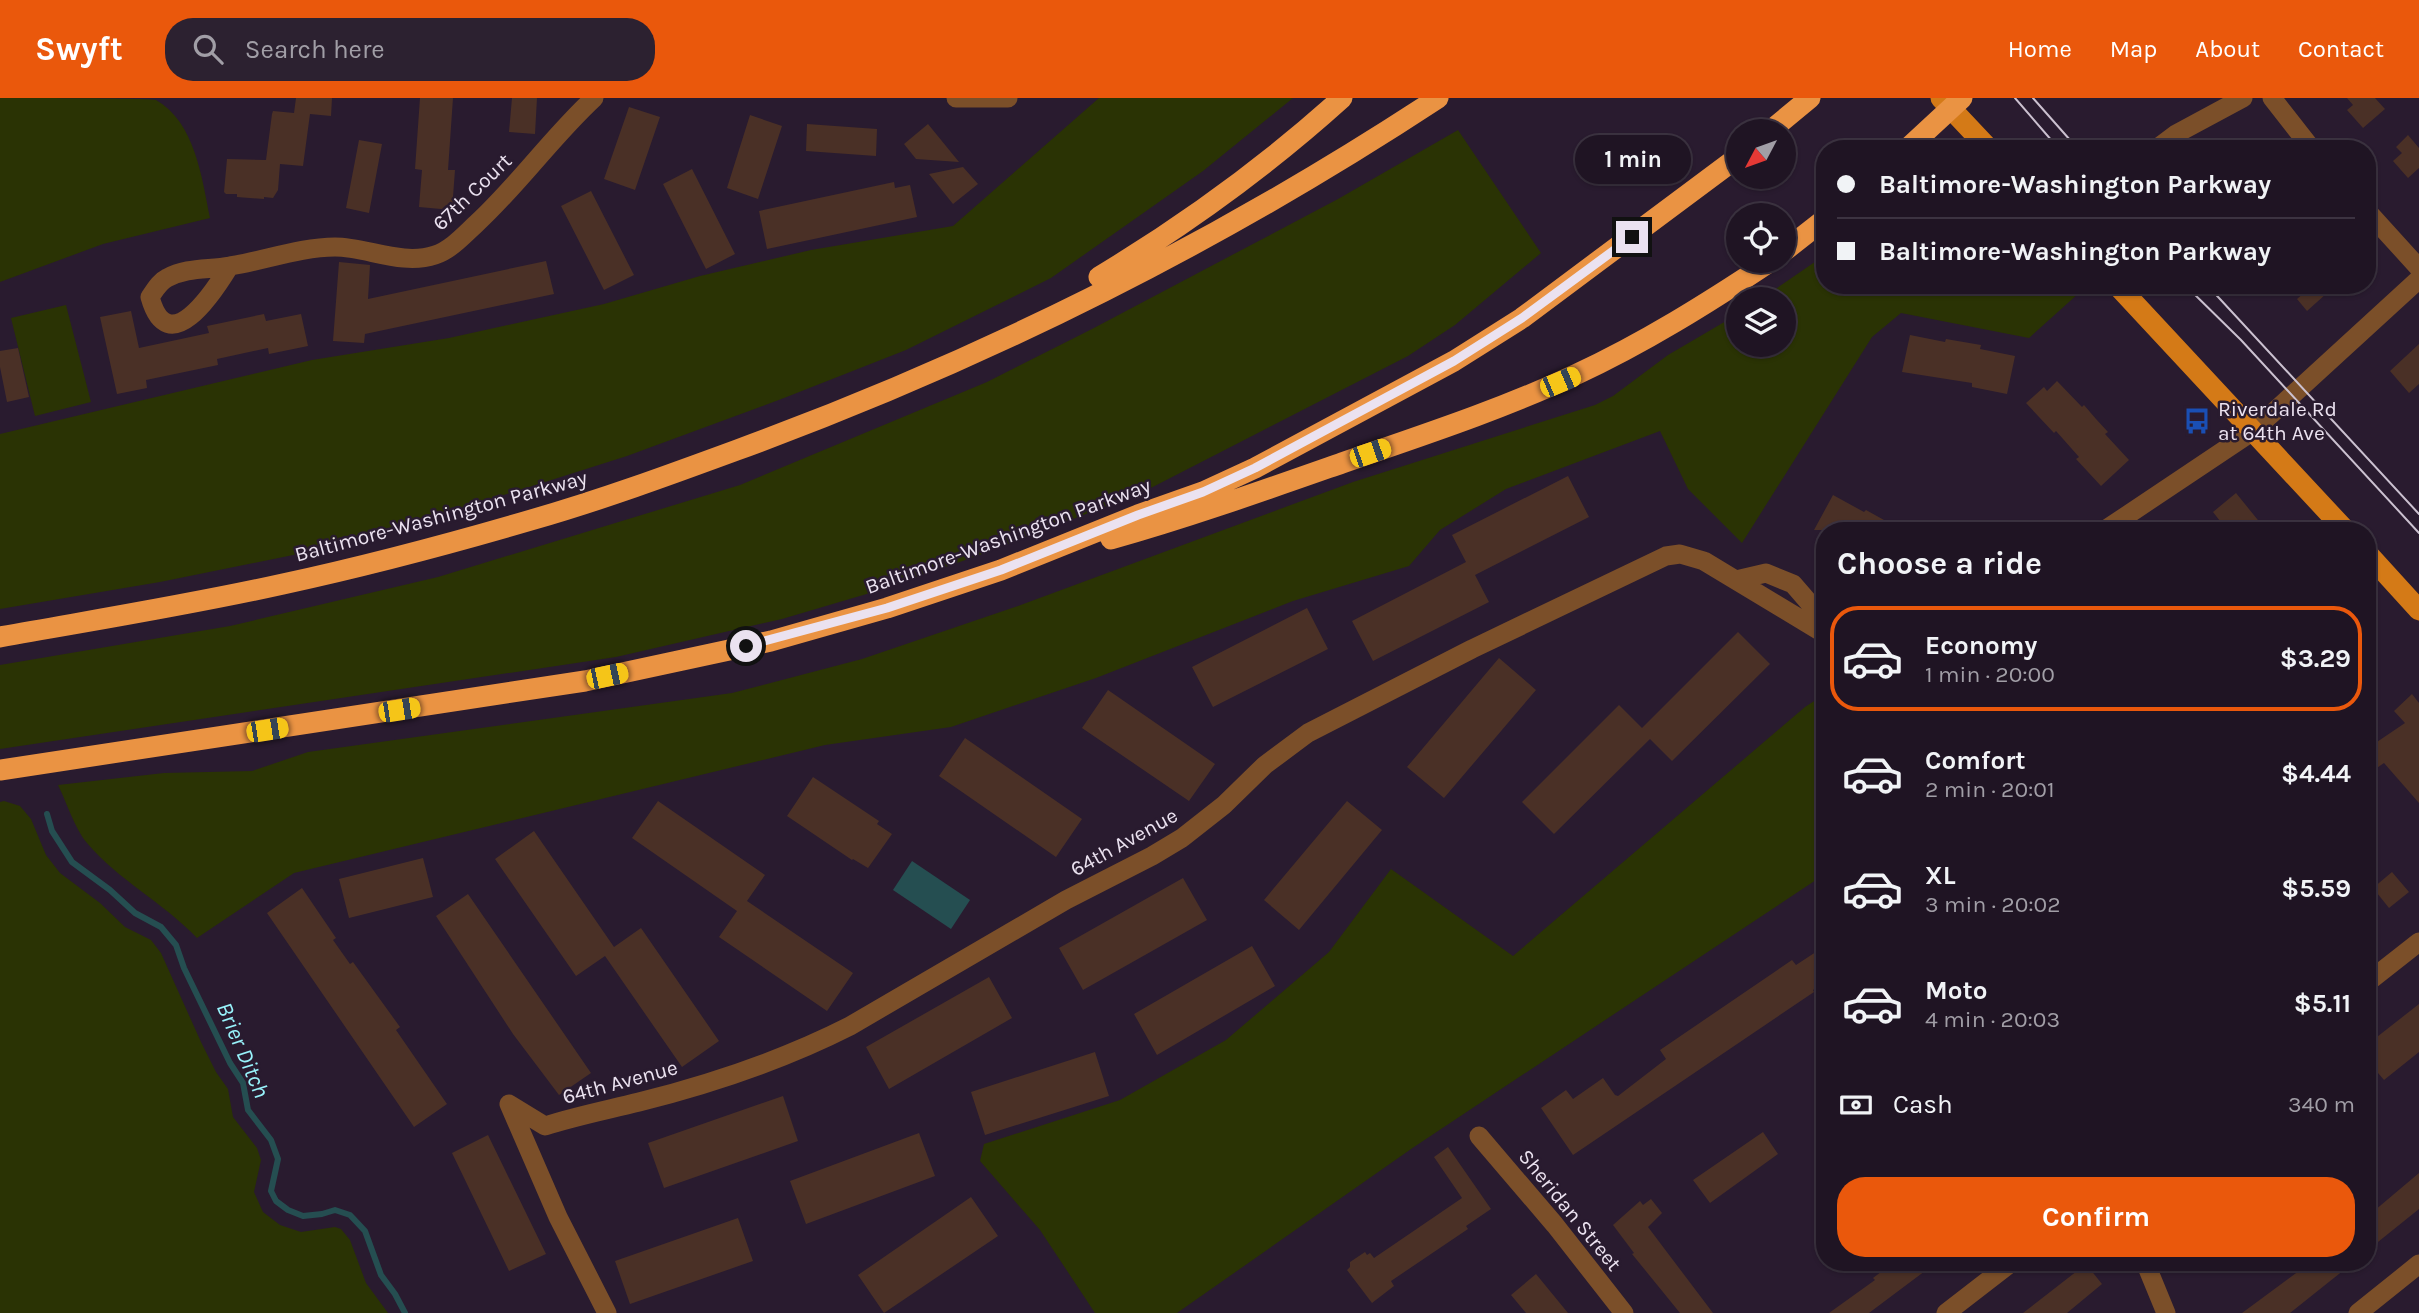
<!DOCTYPE html>
<html lang="en">
<head>
<meta charset="utf-8">
<style>
	body { margin:0; font-family:Karla,sans-serif; background:#2c2130; color:#f1f3f6; height:100vh; display:flex; flex-direction:column; font-size:26px; white-space:nowrap }
	* { box-sizing:border-box; margin:0 }
	p { font-size:23px; color:#a19ea6 }
	.icon { flex:none; width:38px; height:38px; fill:none; stroke:currentColor; stroke-width:2; stroke-linecap:round; stroke-linejoin:round }
	.map { position:relative; flex:1; overflow:hidden }
	.panel { position:absolute; left:1816px; top:424px; width:560px; height:749px; display:flex; flex-direction:column; background:#1f1423; border-radius:28px; box-shadow:0 2px 5px #0004,0 0 0 2px #3c3341 }
	.panel>* { flex:none }
	.guide { position:absolute; left:1816px; top:42px; width:560px; height:154px; border-radius:28px; box-shadow:0 2px 5px #0004,0 0 0 2px #3c3341; display:grid; align-content:center; height:154px; padding:0 21px; background:#1f1423 }
	.needle { width:46px; rotate:229deg }
	.tools { position:absolute; left:1726px; top:21px; display:grid; gap:14px }
	.tools a { display:grid; place-items:center; width:70px; height:70px; border-radius:50%; background:#1f1423; box-shadow:0 2px 5px #0004,0 0 0 2px #3c3341; font-size:35px }
	.end { position:absolute; width:32px; height:32px; margin:-16px; border:9px solid #ebe2f0; background:#111; box-shadow:0 0 0 4px #111 }
	.from { border-radius:50% }
	.bubble { position:absolute; height:49px; border-radius:24px; background:#1f1423; box-shadow:0 2px 5px #0004,0 0 0 2px #3c3341; font-size:23px; font-weight:700; line-height:49px; text-align:center }
	.car { position:absolute; width:21px; height:42px; margin:-21px -10px; border-radius:9px; box-shadow:0 0 5px 2px #0007; background:linear-gradient(#f5c518 24%,#345 0 40%,#f5c518 0 76%,#345 0 86%,#f5c518 0) }
	.guide b { display:flex; align-items:center; gap:24px; height:66px; font-size:26px }
	.guide b+b { border-top:2px solid #3c3341 }
	.guide i { width:18px; height:18px; background:#f1f3f6 }
	ul { padding:0; list-style:none }
	li { display:flex; align-items:center; gap:21px; height:105px; margin:0 14px 10px; padding:0 7px; border:4px solid transparent; border-radius:28px }
	li div { flex:1 }
	li b { display:block; font-size:26px }
	li em { font-style:normal; font-weight:700 }
	li.current { border-color:#ea580c }
	li>.icon { width:63px; height:63px; stroke-width:1.5 }
	h2 { padding:0 21px; font-size:32px; line-height:84px }
	.pay { display:flex; align-items:center; gap:18px; height:77px; padding:0 21px; font-size:26px }
	.pay p { margin-inline-start:auto }
	.action { display:flex; gap:14px; margin-top:auto; padding:14px 21px }
	.action a { flex:1; height:80px; border-radius:28px; background:#ea580c; color:#fff; font-size:28px; font-weight:700; line-height:80px; text-align:center }
	header { display:flex; align-items:center; gap:42px; box-sizing:border-box; height:98px; padding:0 35px; background:#ea580c; color:#fff }
	header strong { font-size:33px }
	nav { display:flex; gap:38px; margin-inline-start:auto; font-size:24px }
	.search { width:490px; height:63px; background:#2c2130; display:flex; align-items:center; gap:18px; box-sizing:border-box; padding:0 24px; border-radius:28px; color:#a19ea6; font-size:26px }
	.map>svg:first-child { display:block }
</style>
</head>
<body>
<header>
<strong>Swyft</strong>
<div class="search"><svg class="icon" aria-label="search" viewBox="0 0 24 24"><circle cx="10" cy="10" r="6"/><path d="M15 15l6 6"/></svg>Search here</div>
<nav><a>Home</a><a>Map</a><a>About</a><a>Contact</a></nav>
</header>
<div class="map">
<svg width="2419" height="1215" viewBox="0 0 2419 1215">
	<rect width="100%" height="100%" fill="#291b2f"/>
	<path fill="#2a3304" d="M0,0C21,0 146,0 156,2C195,24 202,80 210,120L103,146L0,184Z
		M1099,0H1293L1203,73L1051,180L906,252L784,300L627,358L485,403L303,455L160,484L0,511V336L312,262L449,240L604,206L700,178L811,152L953,128Z
		M1458,32L1541,155L1455,227L1408,258L1143,394L977,458L870,495L782,521L616,559L0,651V567L230,528L438,479L740,387L987,284L1092,231L1338,101Z
		M1825,157V187H2071L2079,195L2029,240L1901,215L1872,239L1742,445L1688,391L1660,333L1506,391L1440,432L1409,468L1293,503L1096,580L951,629L825,647L294,775L197,840C164,805 118,782 87,745C75,731 66,703 58,687L164,675L252,673L308,654L732,595L862,561L1015,509L1353,384L1595,307L1613,298L1668,257L1738,216V247H1783V201H1761Z
		M66,207L91,304L35,318L11,220Z
		M1825,596V776L1414,1049L1177,1215H1095L1040,1132L980,1063L984,1046L1120,1002L1226,942L1329,854L1391,771L1513,858L1805,609Z
		M4,703L20,708L31,721L46,757L60,775L100,805L125,829L151,842L161,855L201,944L216,974L228,991L233,1019L257,1050L261,1062L254,1094L263,1114L280,1127L301,1134L335,1129L341,1131L350,1142L366,1185L388,1215H0V704Z"/>
	<path fill="#254e51" d="M912,763L970,802L951,831L893,792Z"/>
	<g fill="none" stroke-linecap="round" stroke-linejoin="round">
		<path stroke="#254e51" stroke-width="6" d="M47,716L52,733L72,764L110,792L135,815L161,829L176,847L184,870L230,965L243,985L248,1012L271,1042L278,1061L271,1093L276,1103L288,1112L303,1118L322,1116L335,1112L350,1117L365,1133L381,1177L395,1196L405,1215"/>
	</g>
	<path fill="#4a3026" d="M296,0H332L331,18L310,16L303,68L280,66L278,92L273,100L264,99V101L237,99V96H226L224,94L227,61L266,62L272,16L273,13L294,15Z
		M420,0H453L448,72H455L452,112L419,109L422,72L415,71Z
		M512,0H537L535,36L509,34Z
		M2347,0H2375L2385,11L2363,30L2347,12L2353,7Z
		M629,9L660,19L635,92L604,81Z
		M750,17L782,28L758,101L727,90Z
		M807,26L877,31L876,58L806,53Z
		M928,26L959,64L916,61L904,46Z
		M2408,37L2419,50V70L2408,80L2393,63L2402,55L2396,49Z
		M359,42L382,46L369,115L346,110Z
		M963,69L978,86L953,106L929,76Z
		M692,71L735,156L706,171L663,86Z
		M894,84L895,90L910,87L917,119L767,151L759,113Z
		M591,93L634,177L604,192L561,108Z
		M546,163L554,196L365,236L364,245L333,243L339,164L370,167L368,201Z
		M2313,187H2336L2307,213L2297,201Z
		M131,213L139,250L209,235L207,228L264,216L266,223L301,216L308,248L269,256L268,250L217,261L218,267L146,282L147,290L117,296L100,219Z
		M1910,237L1945,244L1946,241L1981,247L1980,251L2015,258L2007,296L1972,289V285L1902,274Z
		M2419,246V286L2409,295L2390,273Z
		M18,250L29,299L7,304L0,269V253Z
		M2057,283L2082,309L2084,307L2096,321L2108,334L2105,336L2129,362L2101,388L2076,361L2079,359L2056,333L2054,335L2026,305L2044,289L2047,293Z
		M1568,378L1589,419L1475,477L1489,504L1373,563L1352,523L1466,464L1452,437Z
		M2236,395L2266,432H2227L2213,414Z
		M1833,397L1864,414L1866,412L1902,432H1814Z
		M1307,510L1328,551L1213,609L1192,569Z
		M1738,534L1770,566L1672,663L1650,641L1554,736L1522,704L1619,607L1642,630Z
		M1499,560L1536,592L1444,700L1407,669Z
		M1108,592L1215,666L1189,703L1082,630Z
		M2412,596L2419,605V705L2384,665L2368,676V650L2405,625L2394,613Z
		M965,640L1082,721L1056,759L939,678Z
		M813,679L879,723L877,726L892,736L868,770L853,761L852,762L787,718Z
		M658,703L765,777L747,803L853,875L827,913L719,839L737,813L632,740Z
		M1347,703L1382,732L1299,832L1264,802Z
		M534,733L614,849L641,830L719,943L682,969L605,858L576,878L495,761Z
		M423,760L433,799L349,820L339,781Z
		M2392,774L2409,794L2389,810L2373,790Z
		M1183,780L1207,822L1083,892L1059,850Z
		M302,790L336,840L333,842L350,866L353,864L400,929L396,932L447,1006L414,1029L267,815Z
		M468,796L591,975L559,997L513,936L436,818Z
		M1252,848L1275,888L1157,957L1134,916Z
		M1825,848V883L1813,892L1814,894L1573,1057L1541,1010L1566,992L1573,1001L1603,980L1615,997L1618,998L1666,961L1660,952L1792,862L1796,867Z
		M989,879L1012,920L889,991L866,949Z
		M2419,906V954L2384,982L2378,975L2368,984V946Z
		M1095,954L1109,998L985,1037L971,994Z
		M783,998L798,1043L664,1090L648,1045Z
		M1763,1034L1778,1056L1710,1105L1693,1082Z
		M919,1035L935,1078L806,1126L790,1083Z
		M488,1037L546,1156L509,1173L452,1055Z
		M1448,1049L1491,1111L1466,1128L1468,1131L1391,1183L1394,1188L1372,1205L1347,1172L1350,1169V1164L1365,1154L1367,1157L1370,1155L1374,1160L1462,1100L1434,1059Z
		M2419,1075V1111L2368,1152V1118Z
		M971,1099L998,1138L884,1215L858,1177Z
		M1651,1101L1662,1115L1648,1129L1713,1215H1680L1632,1156L1634,1155L1613,1127L1640,1103L1643,1107Z
		M738,1120L753,1163L630,1206L615,1163Z
		M1894,1164H1937L1869,1215H1829L1875,1182L1873,1180Z
		M2311,1164H2354L2290,1215H2242Z
		M2086,1166L2102,1186L2067,1215H2023Z
		M1536,1176L1568,1215H1526L1511,1197Z"/>
	<g fill="none" stroke-linecap="round" stroke-linejoin="round">
		<path stroke="#7b4f29" stroke-width="19" d="M956,0H1008
			M2272,0L2312,51
			M2156,51L2176,36L2243,0
			M2368,114L2419,170
			M229,169C213,195 168,264 150,199C155,192 159,184 167,180C187,169 208,172 230,168C263,163 301,149 335,149C367,149 402,168 435,157C451,152 465,136 477,125C519,86 552,39 594,0
			M2105,432L2253,333L2419,181
			M1736,482L1766,475L1793,486L1825,523
			M2368,884L2419,844
			M509,1006L545,1028C576,1018 607,1012 639,1004C711,986 783,962 850,928L1066,802L1152,758L1182,740L1224,707L1265,667L1308,635L1472,551L1666,458L1680,456L1704,463L1825,536
			M509,1006L558,1119L607,1215
			M1479,1038L1555,1127L1624,1215
			M2145,1164L2166,1215
			M1946,1215L2012,1164
			M2358,1215L2419,1166"/>
		<path stroke="#d47a17" stroke-width="21" d="M1941,0L1989,51
			M2117,187L2345,432
			M2368,456L2419,512"/>
		<path stroke="#ea9343" stroke-width="21" d="M1770,33L1810,0
			M1907,51L1962,0
			M1783,154L1825,121
			M1099,179C1185,127 1268,67 1342,0
			M1111,441C1189,419 1265,392 1342,365C1420,338 1500,312 1575,277C1644,245 1708,205 1771,163
			M0,539C94,522 189,507 283,486C366,468 449,446 531,422C601,402 669,377 737,352C983,262 1219,144 1438,0
			M0,672L585,583L771,543L887,510L1001,472L1138,417L1203,394L1255,370L1454,263L1522,220L1738,59"/>
		<path stroke="#cbc1d0" stroke-width="2" d="M2015,0L2059,51
			M2033,0L2078,51
			M2185,187L2241,242L2419,435
			M2207,187L2419,416"/>
	</g>
	<g fill="none" stroke-linecap="round" stroke-linejoin="round">
		<path stroke="#ebe2f0" stroke-width="9" d="M746,548L887,510L1001,472L1138,417L1203,394L1255,370L1454,263L1522,220L1632,139"/>
	</g>
	<defs>
		<g id="bus-bare" transform="scale(2.1)"><path d="M-5-6H5V4H4V6H2V4H-2V6H-4V4H-5ZM-3.5-4V0h7V-4ZM-3.5 1.2v1.5H-2V1.2ZM2 1.2v1.5H3.5V1.2Z" fill="#1a4fb4" stroke="#291b2f" stroke-width="2.5" paint-order="stroke"/></g>
	</defs>
	<g fill-rule="evenodd">
		<use href="#bus-bare" x="2197" y="323"/>
	</g>
	<g text-anchor="middle" dominant-baseline="central" stroke-width="5" stroke-linejoin="round" paint-order="stroke">
		<g font-size="21" fill="#ebe2f0" stroke="#291b2f">
			<text transform="translate(472 94) rotate(-44)">67th Court</text>
			<text transform="translate(441 418) rotate(-15)">Baltimore-Washington Parkway</text>
			<text transform="translate(1008 438) rotate(-20)">Baltimore-Washington Parkway</text>
			<text transform="translate(1124 744) rotate(-29)">64th Avenue</text>
			<text transform="translate(620 984) rotate(-15)">64th Avenue</text>
			<text transform="translate(1570 1112) rotate(51)">Sheridan Street</text>
		</g>
		<g font-size="21" fill="#ebe2f0" stroke="#291b2f" text-anchor="start">
			<text x="2218" y="311">Riverdale Rd<tspan x="2218" dy="24">at 64th Ave</tspan></text>
		</g>
		<g font-size="23" font-style="italic" fill="#98f3fb" stroke="#291b2f">
			<text transform="translate(243 952) rotate(67)">Brier Ditch</text>
		</g>
	</g>
</svg>
<div class="tools">
<a><svg class="needle" viewBox="-14 -14 28 28"><path d="M0-13l5 13h-10z" fill="#e53935"/><path d="M0 13l5-13h-10z" fill="#a19ea6"/></svg></a>
<a><svg class="icon" aria-label="locate" viewBox="0 0 24 24"><circle cx="12" cy="12" r="6"/><path d="M12 2v4M12 18v4M2 12h4M18 12h4"/></svg></a>
<a><svg class="icon" aria-label="layers" viewBox="0 0 24 24"><path d="M12 4l9 5-9 5-9-5zM3 14l9 5 9-5"/></svg></a>
</div>
<i class="end from" style="left:746px;top:548px"></i>
<i class="end" style="left:1632px;top:139px"></i>
<div class="bubble" style="left:1575px;top:37px;width:116px">1 min</div>
<i class="car" style="left:1560px;top:284px;rotate:67deg"></i>
<i class="car" style="left:1370px;top:355px;rotate:71deg"></i>
<i class="car" style="left:607px;top:578px;rotate:78deg"></i>
<i class="car" style="left:399px;top:612px;rotate:81deg"></i>
<i class="car" style="left:267px;top:632px;rotate:81deg"></i>
<div class="guide">
<b><i class="from"></i>Baltimore-Washington Parkway</b>
<b><i></i>Baltimore-Washington Parkway</b>
</div>
<section class="panel">
<h2>Choose a ride</h2>
<ul>
<li class="current"><svg class="icon" aria-label="car" viewBox="0 0 24 24"><path d="M5 17H2v-5l4-1 3-4h7l3 4 3 1v5h-3M9 17h6M6 11h13"/><circle cx="7" cy="17" r="2"/><circle cx="17" cy="17" r="2"/></svg><div><b>Economy</b><p>1 min · 20:00</p></div><em>$3.29</em></li>
<li><svg class="icon" aria-label="car" viewBox="0 0 24 24"><path d="M5 17H2v-5l4-1 3-4h7l3 4 3 1v5h-3M9 17h6M6 11h13"/><circle cx="7" cy="17" r="2"/><circle cx="17" cy="17" r="2"/></svg><div><b>Comfort</b><p>2 min · 20:01</p></div><em>$4.44</em></li>
<li><svg class="icon" aria-label="car" viewBox="0 0 24 24"><path d="M5 17H2v-5l4-1 3-4h7l3 4 3 1v5h-3M9 17h6M6 11h13"/><circle cx="7" cy="17" r="2"/><circle cx="17" cy="17" r="2"/></svg><div><b>XL</b><p>3 min · 20:02</p></div><em>$5.59</em></li>
<li><svg class="icon" aria-label="car" viewBox="0 0 24 24"><path d="M5 17H2v-5l4-1 3-4h7l3 4 3 1v5h-3M9 17h6M6 11h13"/><circle cx="7" cy="17" r="2"/><circle cx="17" cy="17" r="2"/></svg><div><b>Moto</b><p>4 min · 20:03</p></div><em>$5.11</em></li>
</ul>
<div class="pay"><svg class="icon" aria-label="cash" viewBox="0 0 24 24"><path d="M3 7h18v10H3z"/><circle cx="12" cy="12" r="2"/></svg>Cash<p>340 m</p></div>
<div class="action"><a>Confirm</a></div>
</section>
</div>
</body>
</html>
